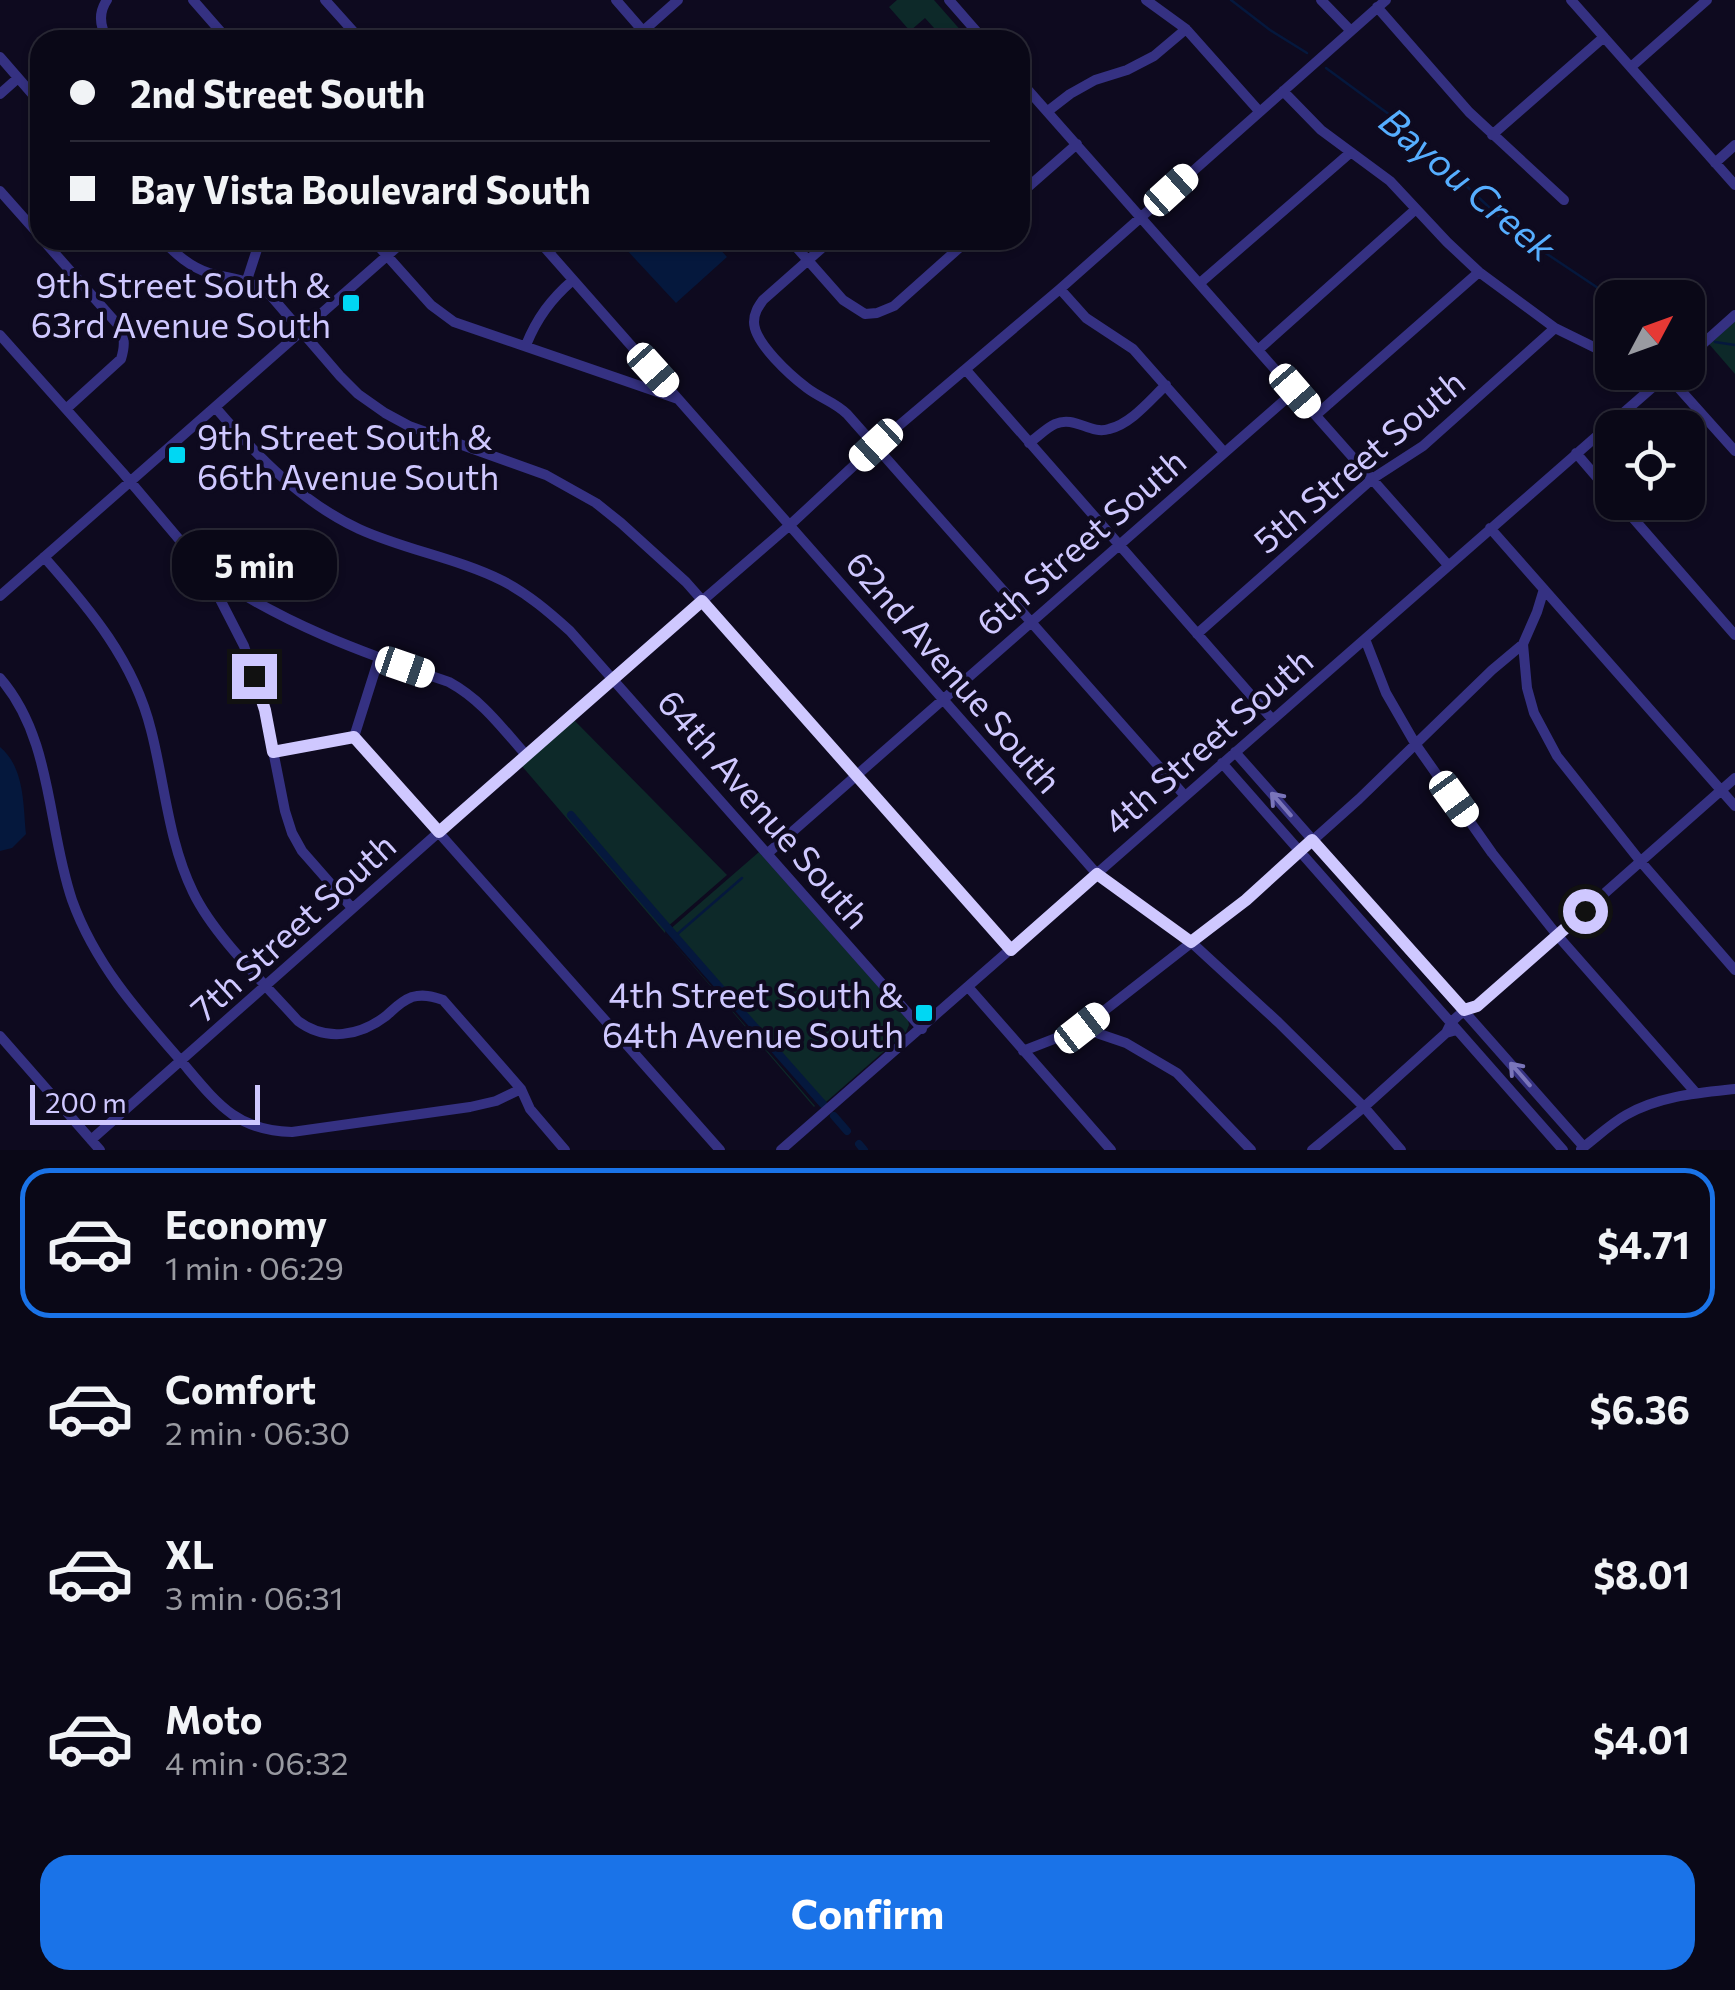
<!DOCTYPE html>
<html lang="en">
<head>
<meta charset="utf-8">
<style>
	body { margin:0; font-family:Commissioner,sans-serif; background:#131120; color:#f1f3f6; height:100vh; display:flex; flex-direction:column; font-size:38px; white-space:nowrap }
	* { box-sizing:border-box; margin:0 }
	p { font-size:32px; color:#999aa1 }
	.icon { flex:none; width:55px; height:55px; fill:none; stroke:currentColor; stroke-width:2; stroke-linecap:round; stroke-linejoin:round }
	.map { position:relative; height:1150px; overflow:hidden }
	.panel { display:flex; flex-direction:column; background:#0a0817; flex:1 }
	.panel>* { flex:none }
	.hud { position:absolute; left:30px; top:30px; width:1000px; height:220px; border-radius:30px; box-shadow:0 2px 8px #0004,0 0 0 2px #2a2936; display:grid; align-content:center; height:220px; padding:0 40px; background:#0a0817 }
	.needle { width:65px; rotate:49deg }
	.fabs { position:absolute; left:1595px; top:280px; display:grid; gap:20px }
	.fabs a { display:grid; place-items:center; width:110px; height:110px; border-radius:20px; background:#0a0817; box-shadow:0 2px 8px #0004,0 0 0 2px #2a2936; font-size:50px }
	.scale { position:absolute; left:30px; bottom:25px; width:230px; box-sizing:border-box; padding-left:10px; border:5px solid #cfc8ff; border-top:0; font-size:28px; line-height:35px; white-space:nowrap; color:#cfc8ff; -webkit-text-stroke:8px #0e0a1f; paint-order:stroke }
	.end { position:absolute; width:45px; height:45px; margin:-22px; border:12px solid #cfc8ff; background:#111; box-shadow:0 0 0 5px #111 }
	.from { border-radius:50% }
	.bubble { position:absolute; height:70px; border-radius:30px; background:#0a0817; box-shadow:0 2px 8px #0004,0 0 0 2px #2a2936; font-size:32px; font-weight:700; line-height:70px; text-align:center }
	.car { position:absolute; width:30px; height:60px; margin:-30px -15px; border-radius:12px; box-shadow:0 0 8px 2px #0007; background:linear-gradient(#fff 24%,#345 0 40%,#fff 0 76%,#345 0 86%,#fff 0) }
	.hud b { display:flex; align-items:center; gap:35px; height:95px; font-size:38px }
	.hud b+b { border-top:2px solid #2a2936 }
	.hud i { width:25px; height:25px; background:#f1f3f6 }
	ul { padding:18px 0 0; list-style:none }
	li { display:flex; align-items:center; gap:30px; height:150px; margin:0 20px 15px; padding:0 20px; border:5px solid transparent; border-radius:30px }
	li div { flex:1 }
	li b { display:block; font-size:38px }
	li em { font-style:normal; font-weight:700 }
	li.on { border-color:#1a73e8 }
	li>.icon { width:90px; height:90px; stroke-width:1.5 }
	.primary-button { display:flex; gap:20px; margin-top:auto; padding:20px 40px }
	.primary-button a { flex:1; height:115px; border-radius:30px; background:#1a73e8; color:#fff; font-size:40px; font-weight:700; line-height:115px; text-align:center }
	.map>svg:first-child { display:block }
</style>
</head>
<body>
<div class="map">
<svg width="1735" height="1150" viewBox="0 0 1735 1150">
	<rect width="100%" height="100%" fill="#0e0a1f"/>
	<path fill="#0d2929" d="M897,0H934L963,33L956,39L943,38L925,18L910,31L889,7Z
		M1735,321V374L1709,344Z
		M573,719L727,875L666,928L665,933L815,1106L814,1107L521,765Z
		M759,852L908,1020L909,1025L906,1032L826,1102L818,1104L668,931Z"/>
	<path fill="#05183d" d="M634,240H712L727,257L676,303L624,247Z
		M0,747C25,768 23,805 26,834L12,848L0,851Z"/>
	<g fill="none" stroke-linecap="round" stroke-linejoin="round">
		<path stroke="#05183d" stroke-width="2.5" d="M1231,0L1270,30L1307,53
			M1326,68L1390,115L1505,222L1541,250L1613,298
			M1688,332L1695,335
			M1715,342L1735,345
			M674,937L742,878"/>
		<path stroke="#05183d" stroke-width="8" d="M571,815C653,913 738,1008 823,1104
			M834,1116L847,1131
			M859,1144L864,1150"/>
		<path stroke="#353182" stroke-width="10" d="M107,0C98,13 100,27 108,40
			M193,0L228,40
			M325,0L361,40
			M616,0L643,31
			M949,0L984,40
			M1146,0L1186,29L1259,111
			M1321,0L1350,30
			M1571,0L1735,185
			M1377,7L1469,112L1564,200
			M633,40L678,0
			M0,57L40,103
			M1631,67L1707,0
			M1020,81L1448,565
			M1283,91L1321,130L1390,181L1447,242L1479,272L1555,328L1612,356
			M0,94L18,78
			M1048,111L1070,94L1095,80L1127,70L1154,56L1186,29
			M1492,135L1604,37
			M1715,163L1735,145
			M0,191L40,236
			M1020,194L1077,144
			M43,240L119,326C125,338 125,346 121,359L66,409
			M162,240C176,254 190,267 209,273C235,280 249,278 271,296L340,376L358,394L385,413L409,426L546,475L596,503L621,523L686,582L1011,950
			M373,240L431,305L454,322L678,399
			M538,240L1097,874L1191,942L1278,1022L1364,1107L1401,1150
			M790,240L843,300L865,314L877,313L894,306L968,240
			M831,240L763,300C758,307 754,313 754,322C754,343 791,376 807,388C820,398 835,402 847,414L1185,796
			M549,252L562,240
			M247,280L260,240
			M1200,283L1350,153
			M1060,289L1086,318L1133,349L1224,452
			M0,335L123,473L205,570L244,646L265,710L285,811L292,833L302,851L352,908
			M526,345C537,318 551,299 573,280
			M1258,350L1416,209
			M1688,357L1735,315
			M966,370L1272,719
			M1642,372L1654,386
			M1667,375L1735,451
			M215,407C256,455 301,502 359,529C405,550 457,558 503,581C528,594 549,612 570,631L922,1029
			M1316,415L1479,272
			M1029,443C1038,437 1046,428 1055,424C1075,415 1090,435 1109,429C1131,424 1150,400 1166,385
			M1576,453L1612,495
			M1619,502L1735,635
			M1490,528L1735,806
			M44,557C90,609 134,661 151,730C165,784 168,841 193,892C214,936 265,984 298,1021C326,1042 360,1036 386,1016C394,1009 401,1001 412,997C423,994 432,996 443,1000L521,1089L530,1109L565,1150
			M208,572C283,624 363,653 449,682C482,700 502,728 526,755
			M0,596L405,240
			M1197,634L1372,479L1423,446L1555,328
			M1365,639L1386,693L1416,745L1492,853L1557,935L1696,1093
			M1523,644L1527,688L1534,713L1557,756L1641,862L1735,970
			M0,678C53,739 47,827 72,900C95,964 138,1012 182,1062C216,1102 236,1131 292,1132L470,1107L496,1101L521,1089
			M354,737L720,1150
			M273,752L354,737L379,658
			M1235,752L1584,1147
			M1222,763L1563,1150
			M768,853L1295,391
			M969,988L1111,1150
			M1082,1028L1126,1043L1177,1073L1251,1150
			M1446,1033C1452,1018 1462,1011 1477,1006L1735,778
			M0,1036L100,1150
			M1023,1051L1082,1028L1246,900L1359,799L1492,670L1523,644L1537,612L1544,589
			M91,1140L613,678L791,524L876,445L1060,289L1386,0
			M1581,1149C1596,1138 1610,1124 1626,1115C1659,1096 1698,1093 1735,1089
			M781,1150C1078,892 1373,631 1670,372
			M1312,1150L1364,1107L1446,1033L1453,1031"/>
	</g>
	<defs><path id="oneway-shaft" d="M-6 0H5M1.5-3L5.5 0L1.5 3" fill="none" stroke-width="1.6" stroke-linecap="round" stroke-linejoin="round" transform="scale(2.5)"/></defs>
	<g stroke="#7a75ba">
		<use href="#oneway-shaft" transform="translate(1281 804) rotate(-131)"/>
		<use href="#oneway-shaft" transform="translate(1520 1074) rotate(-131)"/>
	</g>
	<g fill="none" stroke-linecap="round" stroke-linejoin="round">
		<path stroke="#cfc8ff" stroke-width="12" d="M254,676L265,710L273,752L354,737L439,832L702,601L1011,950L1097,874L1191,942L1246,900L1312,840L1464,1010L1477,1006L1585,911"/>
	</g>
	<g fill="#00d7f3" stroke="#0e0a1f" stroke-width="4">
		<rect x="341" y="293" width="20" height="20" rx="5"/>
		<rect x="167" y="445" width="20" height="20" rx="5"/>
		<rect x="914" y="1003" width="20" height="20" rx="5"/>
	</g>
	<g text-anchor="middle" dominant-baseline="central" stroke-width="8" stroke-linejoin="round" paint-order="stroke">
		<g font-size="35" fill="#cfc8ff" stroke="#0e0a1f" text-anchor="end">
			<text x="331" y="283">9th Street South &amp;<tspan x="331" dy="40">63rd Avenue South</tspan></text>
			<text x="197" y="435" text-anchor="start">9th Street South &amp;<tspan x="197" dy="40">66th Avenue South</tspan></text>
			<text x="904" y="993">4th Street South &amp;<tspan x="904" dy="40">64th Avenue South</tspan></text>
		</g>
		<g font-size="35" fill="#cfc8ff" stroke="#0e0a1f">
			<text transform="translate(1358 460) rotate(-40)">5th Street South</text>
			<text transform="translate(1080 541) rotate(-41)">6th Street South</text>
			<text transform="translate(955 671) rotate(49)">62nd Avenue South</text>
			<text transform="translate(1207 740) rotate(-41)">4th Street South</text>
			<text transform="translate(765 808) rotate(49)">64th Avenue South</text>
			<text transform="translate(292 926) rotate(-42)">7th Street South</text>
		</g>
		<g font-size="38" font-style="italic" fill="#56aeff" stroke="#0e0a1f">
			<text transform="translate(1469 183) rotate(40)">Bayou Creek</text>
		</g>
	</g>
</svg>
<div class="fabs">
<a><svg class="needle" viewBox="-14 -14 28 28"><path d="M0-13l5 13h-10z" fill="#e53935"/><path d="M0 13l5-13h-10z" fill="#999aa1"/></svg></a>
<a><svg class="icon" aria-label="locate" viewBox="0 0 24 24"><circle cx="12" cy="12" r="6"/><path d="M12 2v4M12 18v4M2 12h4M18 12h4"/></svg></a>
</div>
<div class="scale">200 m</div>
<i class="end from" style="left:1585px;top:911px"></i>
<i class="end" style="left:254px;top:676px"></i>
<div class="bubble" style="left:172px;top:530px;width:165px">5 min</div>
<i class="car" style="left:1171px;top:190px;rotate:48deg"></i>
<i class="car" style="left:653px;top:370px;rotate:138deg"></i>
<i class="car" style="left:1295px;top:391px;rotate:139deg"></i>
<i class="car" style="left:876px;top:445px;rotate:227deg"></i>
<i class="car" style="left:405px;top:667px;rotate:109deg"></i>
<i class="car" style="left:1454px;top:799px;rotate:144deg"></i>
<i class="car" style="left:1082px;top:1028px;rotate:52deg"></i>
<div class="hud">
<b><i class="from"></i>2nd Street South</b>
<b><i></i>Bay Vista Boulevard South</b>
</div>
</div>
<section class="panel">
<ul>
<li class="on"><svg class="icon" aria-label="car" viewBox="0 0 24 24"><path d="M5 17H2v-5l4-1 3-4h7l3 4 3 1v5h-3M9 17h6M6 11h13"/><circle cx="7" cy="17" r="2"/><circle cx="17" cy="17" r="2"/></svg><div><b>Economy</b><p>1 min · 06:29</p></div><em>$4.71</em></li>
<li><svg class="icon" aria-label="car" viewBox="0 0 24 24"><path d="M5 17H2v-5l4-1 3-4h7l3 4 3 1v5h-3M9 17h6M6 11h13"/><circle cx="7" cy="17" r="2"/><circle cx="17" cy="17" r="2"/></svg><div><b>Comfort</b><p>2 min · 06:30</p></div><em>$6.36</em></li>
<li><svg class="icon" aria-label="car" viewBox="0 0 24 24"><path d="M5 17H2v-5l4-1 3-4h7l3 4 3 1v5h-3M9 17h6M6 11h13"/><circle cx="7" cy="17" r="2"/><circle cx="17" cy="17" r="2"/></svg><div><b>XL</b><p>3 min · 06:31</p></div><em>$8.01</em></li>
<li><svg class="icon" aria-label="car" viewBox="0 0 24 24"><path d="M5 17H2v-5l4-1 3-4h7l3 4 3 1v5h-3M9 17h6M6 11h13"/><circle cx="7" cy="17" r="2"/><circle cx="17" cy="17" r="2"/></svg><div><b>Moto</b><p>4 min · 06:32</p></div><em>$4.01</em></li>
</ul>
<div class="primary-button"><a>Confirm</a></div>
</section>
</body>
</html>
